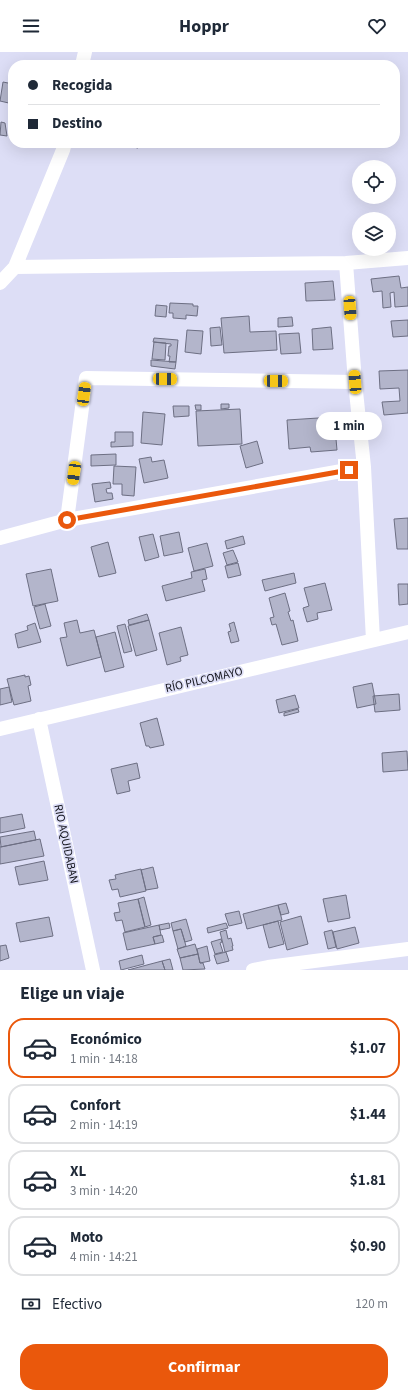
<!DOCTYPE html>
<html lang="es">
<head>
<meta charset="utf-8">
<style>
	body { margin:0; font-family:"Source Sans 3",sans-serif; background:#f2f2f3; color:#1f2937; height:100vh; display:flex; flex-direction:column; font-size:15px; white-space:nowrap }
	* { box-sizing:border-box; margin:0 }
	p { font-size:13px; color:#747a83 }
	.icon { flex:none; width:22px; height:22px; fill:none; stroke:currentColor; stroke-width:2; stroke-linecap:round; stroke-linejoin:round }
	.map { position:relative; height:918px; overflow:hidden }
	.panel { display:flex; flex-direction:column; background:#fff; flex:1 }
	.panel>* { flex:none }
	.hud { position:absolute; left:8px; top:8px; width:392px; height:88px; border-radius:16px; box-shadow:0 4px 16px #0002; display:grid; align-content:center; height:88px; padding:0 20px; background:#fff }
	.controls { position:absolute; left:352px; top:108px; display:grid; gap:8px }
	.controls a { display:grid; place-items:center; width:44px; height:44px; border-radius:50%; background:#fff; box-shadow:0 4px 16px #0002; font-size:20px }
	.end { position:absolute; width:18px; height:18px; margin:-9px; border:5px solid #ea580c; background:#fff; box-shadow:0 0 0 2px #fff }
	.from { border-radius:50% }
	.bubble { position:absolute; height:28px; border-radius:14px; background:#fff; box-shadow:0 4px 16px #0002; font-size:13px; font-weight:700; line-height:28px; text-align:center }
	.car { position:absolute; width:12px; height:24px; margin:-12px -6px; border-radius:5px; box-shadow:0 0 3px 1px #0007; background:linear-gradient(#f5c518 24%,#345 0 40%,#f5c518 0 76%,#345 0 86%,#f5c518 0) }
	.hud b { display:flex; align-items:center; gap:14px; height:38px; font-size:15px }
	.hud b+b { border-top:1px solid #e0e1e3 }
	.hud i { width:10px; height:10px; background:#1f2937 }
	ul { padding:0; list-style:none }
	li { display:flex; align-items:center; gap:12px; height:60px; margin:0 8px 6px; padding:0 12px; border:2px solid #e0e1e3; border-radius:16px }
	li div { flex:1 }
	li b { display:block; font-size:15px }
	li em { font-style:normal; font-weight:700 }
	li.active { border-color:#ea580c }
	li>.icon { width:36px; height:36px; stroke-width:1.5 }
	h2 { padding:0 20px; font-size:18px; line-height:48px }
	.pay { display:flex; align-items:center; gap:10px; height:44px; padding:0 20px; font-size:15px }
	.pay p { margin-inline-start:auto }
	.cta { display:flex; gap:8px; margin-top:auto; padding:8px 20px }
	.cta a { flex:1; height:46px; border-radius:16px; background:#ea580c; color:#fff; font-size:16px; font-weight:700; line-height:46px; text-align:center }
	header { display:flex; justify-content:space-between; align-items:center; height:52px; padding:0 20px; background:#fff; font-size:18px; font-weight:700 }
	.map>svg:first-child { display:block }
</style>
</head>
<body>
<header><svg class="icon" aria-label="menu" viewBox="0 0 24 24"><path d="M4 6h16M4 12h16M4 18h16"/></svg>Hoppr<svg class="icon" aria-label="heart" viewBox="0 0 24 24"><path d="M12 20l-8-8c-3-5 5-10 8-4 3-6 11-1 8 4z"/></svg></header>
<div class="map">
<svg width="408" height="918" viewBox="0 0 408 918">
	<rect width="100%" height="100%" fill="#dddef6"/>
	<path fill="#b3b5cb" stroke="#6d6f83" d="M3,30L13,32V52L0,49Z
		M1,70L5,71L7,84L0,83Z
		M113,91H139L138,96Z
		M399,224L401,236L408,235V254L395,255L394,240L390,241L391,255L383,256L382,239L373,240L371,227Z
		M333,229L335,248L306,249L305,231Z
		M170,251L193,252V254H198L197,264L186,263V267L173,266V261H169Z
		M156,253L167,254L166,265L155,264Z
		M249,264L250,280L276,279L277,298L224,301L221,266Z
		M292,265L293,274L278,275V266Z
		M408,268V284L393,285L391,269Z
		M220,275L222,293L211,294L210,276Z
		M331,275L333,297L313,298L312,277Z
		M187,278L203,279L201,302L185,300Z
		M299,281L301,301L281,302L279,282Z
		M154,286L178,288L176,310H169L170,304H168L169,294H171V292L153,290Z
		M154,290L166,291L165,308L152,307Z
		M151,308L176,310L175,317L151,314Z
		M408,318V361L384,363L382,350L400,349L399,336L380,337L379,319Z
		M221,352H229V356L221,357Z
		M195,353H201V358H196Z
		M173,354H189V364L174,365Z
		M240,357L242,392L198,394L196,359Z
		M143,360L165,362L162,393L141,391Z
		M334,365L337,398L311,400L310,395L289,397L287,368Z
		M115,380H133V394L111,395V390H115Z
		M257,389L263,411L246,416L240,394Z
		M116,402V413L91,414V403Z
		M151,405L152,410L164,408L168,426L144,431L139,407Z
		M114,414L136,415L134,444L122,443V432H113Z
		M110,430L111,436L106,437L107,441H112L113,447L95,450L92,432Z
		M408,466V497H397L394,467Z
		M179,480L183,500L164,504L160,484Z
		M153,482L159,505L145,509L139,485Z
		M243,484L245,492L227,497L225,489Z
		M108,490L116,521L99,525L91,495Z
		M207,491L213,514L194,519L188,496Z
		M233,498L238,510L227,513L223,501Z
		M238,511L241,523L228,526L225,514Z
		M51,517L58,549L33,554L26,522Z
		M205,517L207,527L202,528L205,539L166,549L162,534L192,526L191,520Z
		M294,521L296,531L265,539L262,528Z
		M325,531L332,558L317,561L318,567L307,570L303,556L309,554L304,536Z
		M398,532H408V552L399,553Z
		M285,541L290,559L288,560L291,569L293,568L298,589L282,593L276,572L272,573L270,566L274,565L269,546Z
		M45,552L51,574L40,577L34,555Z
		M147,562L149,568L129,573L128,568Z
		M77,568L80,581L94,578L101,605L67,614L60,586L67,585L64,571Z
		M149,568L157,598L136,604L128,574Z
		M234,570L239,589L231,591L228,580L231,579L229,572Z
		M35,571L41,590L18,596L15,582L28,578L27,574Z
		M125,572L132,599L124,601L117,574Z
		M181,575L188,603L180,605L181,609L167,613L159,581Z
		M115,580L124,615L105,620L96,585Z
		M25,623V625L29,624L31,633L28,634L31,649L14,653L7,627Z
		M372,631L376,652L357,656L353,635Z
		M9,635L12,650L0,653V637Z
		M399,642L400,658L375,660L373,644Z
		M295,643L299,656L279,661L276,648Z
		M298,657L299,660L284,664V661Z
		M157,666L164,693L150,696L149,694H146L140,671Z
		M407,699L408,718L383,720L382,701Z
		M137,711L140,726L128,729L130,739L117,742L111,717Z
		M22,762L25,776L0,781V766Z
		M34,779L36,788L1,795L0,785Z
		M40,787L44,804L0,812V795Z
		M44,809L48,828L19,833L15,815Z
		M153,815L158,836L146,838L141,818Z
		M141,817L146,839L120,845L118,837L112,838L109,828L116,827L115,823Z
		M346,843L350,866L328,870L323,847Z
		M144,845L151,873L145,875L138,847Z
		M138,847L145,875L125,880L122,868L116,869L114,861L120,860L118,851Z
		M286,851L289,861L281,863L278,853Z
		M278,853L282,868L247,877L243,862Z
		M239,859L242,871L229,874L225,862Z
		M301,864L308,892L287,898L280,870Z
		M49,865L53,884L20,890L16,871Z
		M186,867L192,888L185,890L181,877L173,879L171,871Z
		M278,869L284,892L269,896L263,873Z
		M169,871L170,876L160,878L159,873Z
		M226,871L228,876L208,881L207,876Z
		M159,873L161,883L153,885L155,892L127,898L123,881Z
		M355,875L359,891L337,897L333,880Z
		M181,877L186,894L178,897L173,879Z
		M226,878L228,887L231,886L233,894H232L233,898L225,900L220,880Z
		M332,878L336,895L328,897L324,880Z
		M162,883L164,890L155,892L153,885Z
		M221,887L222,890L220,891L223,900L215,902L211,890Z
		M195,892L198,902L180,906L177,897Z
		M6,893L9,906L0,909V894Z
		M207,894L210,909L200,911L197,897Z
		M226,900L229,909L217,912L214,903Z
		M198,902L200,911H203L205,917L183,918L180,906Z
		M142,903L144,912L121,918L119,909Z
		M170,907L173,918H165L162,909Z
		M162,909L165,918H128Z"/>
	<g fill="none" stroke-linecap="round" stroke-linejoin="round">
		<path stroke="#fff" stroke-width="14" d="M82,13L85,0
			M346,211L355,330L364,415L373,588
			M15,215L346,211L408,206
			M0,231L15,215L63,98L65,91
			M67,468L86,326L355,330
			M0,486L67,468L364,415
			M39,667L93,918
			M0,677L408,580
			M253,918L268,915L408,897"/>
	</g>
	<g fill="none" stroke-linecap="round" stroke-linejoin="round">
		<path stroke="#ea580c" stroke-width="5" d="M67,468L349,418"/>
	</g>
	<g text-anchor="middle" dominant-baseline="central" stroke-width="3.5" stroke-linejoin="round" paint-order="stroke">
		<g font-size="12" fill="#111219" stroke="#dddef6">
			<text transform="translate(204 628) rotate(-13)">RÍO PILCOMAYO</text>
			<text transform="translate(66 792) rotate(78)">RIO AQUIDABAN</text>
		</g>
	</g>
</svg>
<div class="controls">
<a><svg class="icon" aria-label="locate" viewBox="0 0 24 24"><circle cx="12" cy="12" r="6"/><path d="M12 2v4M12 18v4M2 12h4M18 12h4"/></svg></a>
<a><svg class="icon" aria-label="layers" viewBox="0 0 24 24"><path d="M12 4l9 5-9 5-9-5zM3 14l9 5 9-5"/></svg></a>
</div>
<i class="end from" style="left:67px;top:468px"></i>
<i class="end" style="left:349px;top:418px"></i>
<div class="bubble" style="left:316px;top:360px;width:66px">1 min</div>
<i class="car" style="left:350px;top:256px;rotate:176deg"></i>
<i class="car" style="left:165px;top:327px;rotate:91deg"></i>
<i class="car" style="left:276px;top:329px;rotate:91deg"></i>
<i class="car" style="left:355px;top:330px;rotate:356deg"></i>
<i class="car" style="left:84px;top:342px;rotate:8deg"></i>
<i class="car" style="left:74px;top:421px;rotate:188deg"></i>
<div class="hud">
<b><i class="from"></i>Recogida</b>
<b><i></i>Destino</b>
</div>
</div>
<section class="panel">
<h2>Elige un viaje</h2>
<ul>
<li class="active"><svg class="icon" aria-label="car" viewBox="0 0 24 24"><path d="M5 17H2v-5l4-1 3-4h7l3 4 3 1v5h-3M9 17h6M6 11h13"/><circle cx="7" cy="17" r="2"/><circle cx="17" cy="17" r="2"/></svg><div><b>Económico</b><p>1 min · 14:18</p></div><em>$1.07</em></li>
<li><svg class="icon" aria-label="car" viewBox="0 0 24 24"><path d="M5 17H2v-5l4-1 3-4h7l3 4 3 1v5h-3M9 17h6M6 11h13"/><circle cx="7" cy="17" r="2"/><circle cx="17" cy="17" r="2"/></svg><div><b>Confort</b><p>2 min · 14:19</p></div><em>$1.44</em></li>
<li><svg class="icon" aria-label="car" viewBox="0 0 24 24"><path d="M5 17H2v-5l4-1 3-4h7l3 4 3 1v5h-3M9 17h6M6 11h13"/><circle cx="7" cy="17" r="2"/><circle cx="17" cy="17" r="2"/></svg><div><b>XL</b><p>3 min · 14:20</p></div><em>$1.81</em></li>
<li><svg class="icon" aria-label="car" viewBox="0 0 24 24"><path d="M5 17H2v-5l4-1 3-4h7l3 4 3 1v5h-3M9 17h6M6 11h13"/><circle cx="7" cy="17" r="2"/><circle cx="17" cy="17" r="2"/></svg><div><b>Moto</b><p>4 min · 14:21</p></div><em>$0.90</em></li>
</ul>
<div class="pay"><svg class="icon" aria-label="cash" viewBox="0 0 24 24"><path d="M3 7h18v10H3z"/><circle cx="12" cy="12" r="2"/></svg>Efectivo<p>120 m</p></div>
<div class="cta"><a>Confirmar</a></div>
</section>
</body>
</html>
